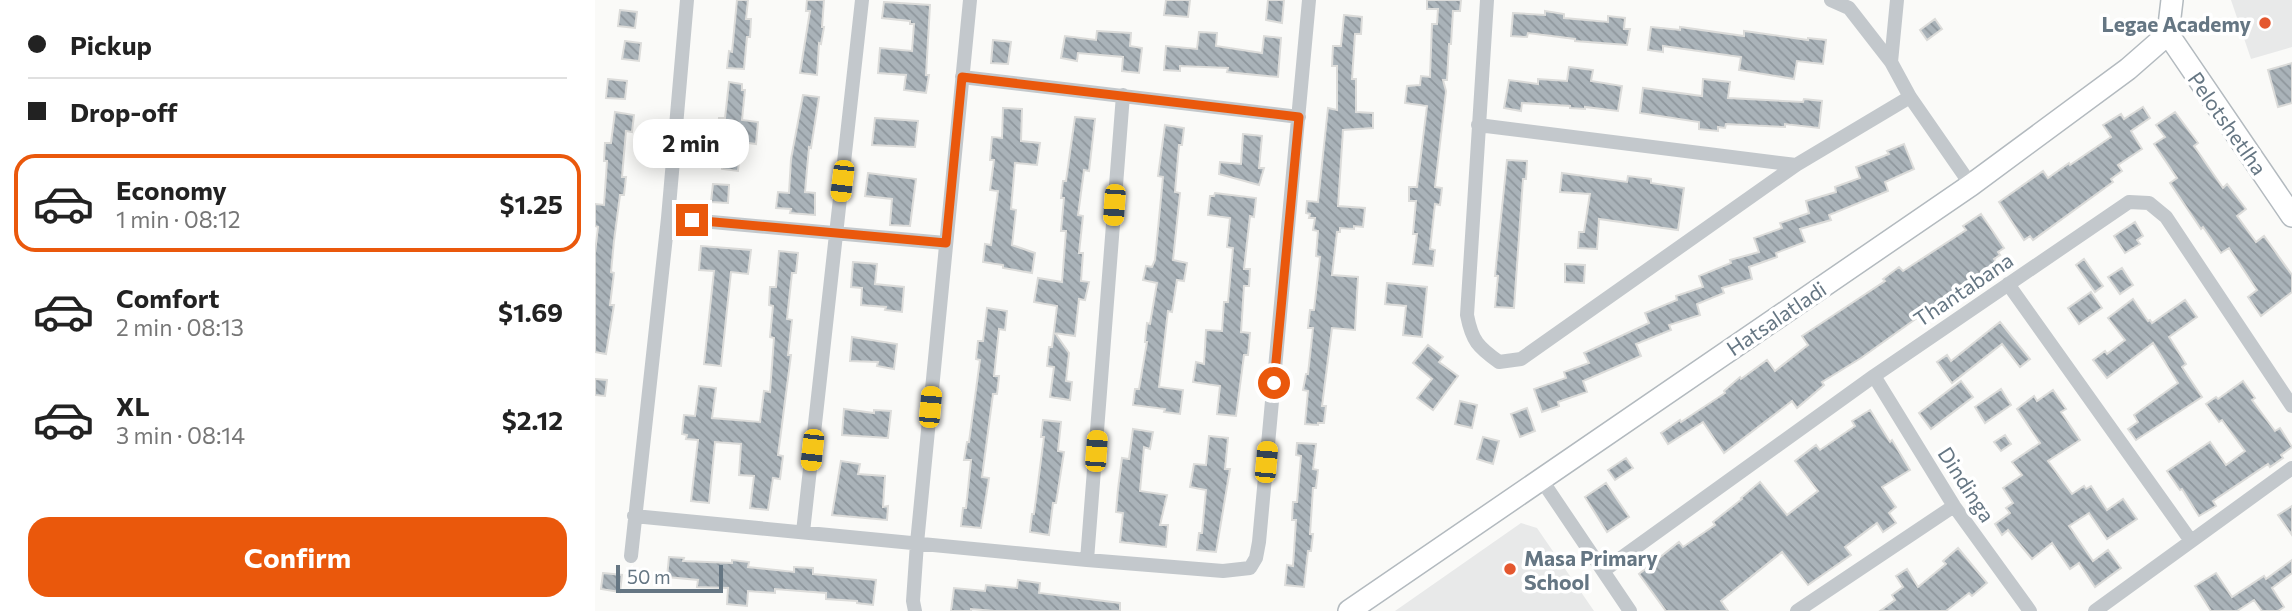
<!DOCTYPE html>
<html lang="en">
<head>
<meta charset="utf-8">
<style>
	body { margin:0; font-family:Commissioner,sans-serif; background:#f2f2f2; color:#222; height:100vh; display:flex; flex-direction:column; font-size:26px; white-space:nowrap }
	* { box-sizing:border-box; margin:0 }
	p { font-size:23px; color:#767676 }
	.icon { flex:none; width:38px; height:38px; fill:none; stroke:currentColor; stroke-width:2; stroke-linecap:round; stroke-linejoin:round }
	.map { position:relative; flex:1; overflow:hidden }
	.sheet { display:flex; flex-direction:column; background:#fff; width:595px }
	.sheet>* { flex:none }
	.top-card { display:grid; align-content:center; height:154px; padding:0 28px; background:#fff }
	.scale { position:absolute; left:21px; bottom:18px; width:107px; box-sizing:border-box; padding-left:7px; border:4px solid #657683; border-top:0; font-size:19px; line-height:24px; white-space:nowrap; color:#657683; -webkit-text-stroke:5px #fff; paint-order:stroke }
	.end { position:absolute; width:32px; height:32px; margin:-16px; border:9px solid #ea580c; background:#fff; box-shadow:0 0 0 4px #fff }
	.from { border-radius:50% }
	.bubble { position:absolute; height:49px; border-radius:21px; background:#fff; box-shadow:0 4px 18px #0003; font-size:23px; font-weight:700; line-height:49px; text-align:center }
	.car { position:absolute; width:21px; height:42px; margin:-21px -10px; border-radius:9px; box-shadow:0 0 5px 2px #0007; background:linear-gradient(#f5c518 24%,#345 0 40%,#f5c518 0 76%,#345 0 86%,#f5c518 0) }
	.top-card b { display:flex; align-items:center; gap:24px; height:66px; font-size:26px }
	.top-card b+b { border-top:2px solid #e0e0e0 }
	.top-card i { width:18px; height:18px; background:#222 }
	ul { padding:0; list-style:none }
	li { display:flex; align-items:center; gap:21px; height:98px; margin:0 14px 10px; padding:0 14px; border:4px solid transparent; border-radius:21px }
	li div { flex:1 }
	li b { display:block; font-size:26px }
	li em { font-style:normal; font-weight:700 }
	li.current { border-color:#ea580c }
	li>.icon { width:63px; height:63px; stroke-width:1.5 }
	.action { display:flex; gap:14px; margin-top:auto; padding:14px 28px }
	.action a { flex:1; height:80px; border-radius:21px; background:#ea580c; color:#fff; font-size:28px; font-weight:700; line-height:80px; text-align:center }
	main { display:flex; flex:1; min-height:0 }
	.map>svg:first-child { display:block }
</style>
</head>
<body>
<main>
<section class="sheet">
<div class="top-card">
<b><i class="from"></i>Pickup</b>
<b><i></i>Drop-off</b>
</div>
<ul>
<li class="current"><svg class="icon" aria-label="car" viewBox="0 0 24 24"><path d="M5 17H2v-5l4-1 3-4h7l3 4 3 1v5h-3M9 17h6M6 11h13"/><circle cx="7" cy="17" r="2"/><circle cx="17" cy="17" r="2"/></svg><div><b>Economy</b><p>1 min · 08:12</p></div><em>$1.25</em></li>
<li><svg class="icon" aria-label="car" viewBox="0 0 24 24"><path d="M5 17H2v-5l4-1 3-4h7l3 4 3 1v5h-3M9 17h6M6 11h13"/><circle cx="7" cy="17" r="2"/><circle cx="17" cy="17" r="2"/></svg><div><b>Comfort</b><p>2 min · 08:13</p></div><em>$1.69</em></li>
<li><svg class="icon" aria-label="car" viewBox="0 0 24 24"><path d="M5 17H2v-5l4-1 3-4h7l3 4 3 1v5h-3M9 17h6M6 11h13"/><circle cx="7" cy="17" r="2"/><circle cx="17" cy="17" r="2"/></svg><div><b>XL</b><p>3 min · 08:14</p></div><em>$2.12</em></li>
</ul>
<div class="action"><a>Confirm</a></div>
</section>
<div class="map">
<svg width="1697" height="611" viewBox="0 0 1697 611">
	<defs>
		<pattern id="building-back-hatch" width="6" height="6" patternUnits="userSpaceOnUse" patternTransform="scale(1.75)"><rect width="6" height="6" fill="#aab3b9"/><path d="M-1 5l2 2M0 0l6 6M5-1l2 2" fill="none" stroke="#8e969c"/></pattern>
	</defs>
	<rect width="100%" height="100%" fill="#fafaf8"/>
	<path fill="#e8e9e9" d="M1636,0H1697V47L1656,59Z
		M926,523L942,528L999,611H800Z"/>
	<path fill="url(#building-back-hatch)" stroke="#dcdcda" stroke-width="2" d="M142,0H153L151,19H156L155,37H152L149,69L132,68L134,51L137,52Z
		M212,0H229L227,27H229L226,44L224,43L222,75L205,73L215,11H211Z
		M571,0H595L593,17L569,15Z
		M673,0H689L687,23L671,20Z
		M832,0H866L865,11H858L856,44H854L852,80H848L851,91L840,187L847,188L845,205L840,204L835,249L840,250L838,266L818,264L822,234H818L821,201H814V187H822L832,106L810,103L812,86L825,85L826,76L835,77L837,24H842L843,9H832Z
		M289,2L335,5L331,75H334L331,93L309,90L311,75L283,73L285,48L317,51L319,24H315V21L287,18Z
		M25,10L42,12L40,28L23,26Z
		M950,11L969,14V18L1013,22V16L1030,18L1029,29H1035L1032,45L980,41V39L933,33L932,37L916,36L918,13L950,15Z
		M749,15L767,17L766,34H760L757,79H761V112L778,113V128L748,130L743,206L770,208L768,227L759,226V229L745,228V232H742L737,275L763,277L760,330L737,328L727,406H731L729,423H723V425L710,424L713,391L708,390L711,374H713L718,328H713L715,310H719L725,257L721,256L723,231L718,230L720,218H714L715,214L711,213L712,201L723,202L733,108L742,110V66H737L738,46H746Z
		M1340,19L1347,29L1332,40L1325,30Z
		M1056,27L1085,30V27L1149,36V31L1213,40V38L1231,40L1228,64L1202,61L1199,79L1144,70L1146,57L1068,46V52L1053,50Z
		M502,31L536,33L535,46L547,48L544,73L527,71L528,57L483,53L482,61L466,58L470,36L501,40Z
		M604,32L622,33L621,46L667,53L669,36L686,38L683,77L632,72L633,68L585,66V71L569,70L571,46L602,49Z
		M398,40L416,42L413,64L396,63Z
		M30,41L46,43L44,61L27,59Z
		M1697,63V103L1683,107L1673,70Z
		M974,67L998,70L996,81L1027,86L1023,111L990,107V109L975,108V106L927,103L926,111L909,108L914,80L943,84V79L972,81Z
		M13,79L32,81L30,99L11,98Z
		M1108,79L1135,82L1133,98L1208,102L1209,99L1227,101L1224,128L1190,124V127L1131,124L1130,128L1123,127V131L1104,129V122L1045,113L1048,88L1107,96Z
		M134,82L147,84V90H150L147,120L163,122L161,144L146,142L143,171L127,169L129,141L122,140L124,118H130Z
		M208,95L224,97L216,148L214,147L210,192L220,193V215L195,213L196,209L181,208L183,192L194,193L196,159Z
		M1548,107L1555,118L1536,131L1547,149L1523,165L1527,171L1516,179L1518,182L1438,240L1435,236L1429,240L1404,202L1448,171L1453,178L1474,163L1475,165L1516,137L1508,125L1526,114L1529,119Z
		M408,108L427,109L426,141L445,143L442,165L420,163L416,209L421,210L417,245L440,253L437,273L408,268V265L388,262L390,244L396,245L403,191L395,190L399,160H395L397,137L407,138Z
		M20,112L39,115L37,132L31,131L27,177H31L29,195H25L19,241L16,272L19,273L15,305H19L11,354L0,352V253L3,227L0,226V204L9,205L12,161H9L10,143H16Z
		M1580,112L1603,143L1599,146L1628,188L1632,184L1651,209L1642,216L1661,242L1669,236L1697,275V292L1666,316L1653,297L1662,290L1634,248L1626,253L1608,227L1606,229L1575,183L1582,178L1559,144L1570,137L1561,125Z
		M480,117L500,119L494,171L489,170L483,215L488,216L484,253H488L486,281L494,282L490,300L484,299L480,336L460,333L474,353L471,381L477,382L475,400L455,397L459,367L452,366L454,347H457L462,306L439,302L443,278L467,282L471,231H466L469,198H466L468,181H471Z
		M280,118L323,121L320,147L277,145Z
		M570,125L589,128L587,145H584L580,192L585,193L578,260L592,263L589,281L582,280L577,312L573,311L564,387L588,390L585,414L569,412L570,409L538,405L540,389H544L552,342H550L552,323L555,324L562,283L548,280L551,266L557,267L560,260L568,177L563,176Z
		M648,134L667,136L664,168H669L664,185L624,174L625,162L646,164Z
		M1309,144L1319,169L1290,182L1293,191L1234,215L1236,220L1205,229L1210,242L1181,253L1182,257L1154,267L1157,279L1127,288L1129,293L1102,304L1105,315L1074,325L1076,330L1041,344L1046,356L988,381L992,392L963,402L964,406L947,412L939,389L971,378L969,372L994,363L989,353L1054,323L1050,313L1082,300L1081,296L1108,287L1104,276L1136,263L1135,260L1164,252L1159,238L1187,228L1185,223L1214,213L1211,201L1241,192L1240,187L1265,178L1261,167L1294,154L1292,151Z
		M912,160L932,161L931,179H928L919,308L900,307L903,276H900L902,256Z
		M273,173L321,179L315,226L295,225L297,199L270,196Z
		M967,173L1032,182L1033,176L1056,179V183L1089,188L1083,230L1004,219L1002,249L983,248L984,232H989L995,194L965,192Z
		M118,184L134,185L133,203L116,202Z
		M620,193L661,198L659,217L655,216L649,269H655L654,286H649L646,332L655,333L653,355H649L641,416L622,414L625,386L598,382L601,362L609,364L611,330L627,331L629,302H633L638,248L632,247L635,218L613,215L615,196H619Z
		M1386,214L1409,248L1403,252L1405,255L1399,259L1402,263L1387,273L1388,275L1348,302L1343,303L1266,358L1227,382L1229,385L1202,408L1197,401L1129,453L1108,422L1073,444L1066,433L1085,420L1086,422L1130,393L1129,391L1145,377L1146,379L1172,360L1180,371L1213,345L1207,336L1290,281L1288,279L1304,267L1308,271L1371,230L1368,226Z
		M1540,222L1548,236L1542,240L1545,244L1530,253L1519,236Z
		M106,246L156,250L153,274L136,272L126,366L109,364L119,271L104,270Z
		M184,251L203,253L201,273H197L192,319L197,320L193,355H196L183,455L188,456L185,479L178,478L173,510L155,508L159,476L144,475L146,444L120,442L114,503L96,501L103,440L91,439L92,435L87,434L89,415L100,416L104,386L121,388L117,418L165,422L169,391L175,392L179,338L175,337L178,306L174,305L175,287H181Z
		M1489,259L1508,286L1500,292L1481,265Z
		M258,262L282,264L280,284L309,287L307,312L290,310L291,307L266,305L267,288L256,287Z
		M970,264L990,265L989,283L970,282Z
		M1527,268L1538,285L1525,294L1513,277Z
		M792,283L832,287L827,337L808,335L811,306L790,304Z
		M1496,292L1507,308L1484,324L1473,308Z
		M1538,299L1553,321L1555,320L1557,323L1590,300L1602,317L1574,337L1591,364L1587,367L1607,397L1541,440L1533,429L1543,422L1539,415L1583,383L1558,343L1512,378L1498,360L1510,351L1512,354L1530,340L1513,318Z
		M392,308L412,311L410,330L404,329L399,376H404L402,394H398L387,477L394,478L386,528L366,526L368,508H371L376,460H369L372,442H374L385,360L381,359L383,341H388Z
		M1405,322L1435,359L1425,367L1407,344L1357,383L1342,362L1352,355L1356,361Z
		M257,337L302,344L299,369L282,366L283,362L255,361Z
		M833,345L848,357L844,362L863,376L838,410L822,398L837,379L818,363Z
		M0,379L12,380L10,396L0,395Z
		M1366,381L1378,397L1336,429L1324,413Z
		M1648,381L1660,398L1657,400L1680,431L1685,428L1697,447L1686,455L1688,458L1675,467L1673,464L1618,501L1621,506L1604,516L1587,489L1585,490L1572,471L1615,442L1631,465L1650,451L1627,420L1624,422L1611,404L1621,397L1623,399Z
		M1406,389L1416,405L1390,423L1380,407Z
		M1458,390L1471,409L1466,412L1485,440L1453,461L1477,494L1489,486L1491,489L1496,486L1512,510L1528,499L1542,519L1512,539L1494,513L1474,526L1498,561L1513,550L1526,568L1500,587L1484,563L1475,569L1457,543L1437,559L1413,530L1407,535L1400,524L1415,513L1411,508L1418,503L1408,488L1427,475L1417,462L1445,443L1422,409L1439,396L1442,401Z
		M865,401L882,405L877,428L860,424Z
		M932,408L940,431L925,437L916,414Z
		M249,409L279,413V410L296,411L293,438L247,435Z
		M1275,410L1295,442L1297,440L1315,470L1287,487L1301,507L1294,513L1301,523L1288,532L1282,523L1250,547L1256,555L1213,585L1187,552L1126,601L1133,611H1071L1044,574L1084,542L1088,547L1120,525L1118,522L1147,499L1146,498L1165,482L1192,515L1223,491L1200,461L1221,445L1225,450L1260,426L1257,421Z
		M448,420L466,422L463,451L469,452L461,503H458L454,535L435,532L437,514H439L449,437H446Z
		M538,429L558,432L555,449L549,447L545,491L572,495L565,525H573L571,547L525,542L528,513L521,512L523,489L527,458L534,459Z
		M1410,435L1416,444L1406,451L1399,442Z
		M614,436L633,438L630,469H635L621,552L602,550L604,533H607L611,490L595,487L599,464L611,465Z
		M888,437L904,441L898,464L882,459Z
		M702,443L721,444L718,469L723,470L721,488H718L715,534H718L716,551H713L709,587L690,585L692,565L698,566L701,520H697L698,502H702L706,456L701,455Z
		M1031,458L1038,468L1020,480L1013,470Z
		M246,461L265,464L263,474L290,476L288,507L293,506L292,520L237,515Z
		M1011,483L1034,517L1012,532L990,497Z
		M1697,506V535L1683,515Z
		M1363,548L1392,583L1377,596L1374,593L1351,611H1285L1300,600L1297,595L1308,587L1301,576L1312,569L1323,587L1351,564L1348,561Z
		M74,557L89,558L88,561L137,563V560L154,562L153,567L199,572V567L218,568V574L281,580L278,605L262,603V601L231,599V593L180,589V593L153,591L152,606L132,604L133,588L102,587L103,580L72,577Z
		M1697,560V573L1677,588L1689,607L1683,611H1667L1659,600L1642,611H1616L1600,586L1621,573L1637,597L1669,576L1671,579Z
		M8,573L27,575L25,592L6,589Z
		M423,580L445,583L444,593L525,603V611H400L376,609V611H356L359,588L390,591L391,585L422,588Z"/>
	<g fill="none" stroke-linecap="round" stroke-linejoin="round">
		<g stroke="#b3babf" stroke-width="24">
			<path id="secondary" d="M1573,34L1697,216
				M754,611L1376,185L1533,69L1573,34L1577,0"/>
		</g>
		<path stroke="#c3c8cc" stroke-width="14" d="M892,0L872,315C877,341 883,347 904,362L926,359L1201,165L1315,97
			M1236,0L1254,8L1296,62L1315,97L1376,185
			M1296,62L1302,0
			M367,77L704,117
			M883,125L1201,165
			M73,218L350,243
			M1413,284L1596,541
			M1279,376L1359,506L1435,611
			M946,479L1035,611
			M39,516L492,560L628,571L655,568L661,558L664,542L714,0
			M208,532L267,0
			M36,556L73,218L92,0
			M492,560L528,95
			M1008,571L1279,376L1534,202L1554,203L1571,217L1697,406
			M320,611L318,601L322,543L375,0
			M1202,611L1359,506
			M1500,611L1697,468"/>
		<use href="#secondary" stroke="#fff" stroke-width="21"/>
	</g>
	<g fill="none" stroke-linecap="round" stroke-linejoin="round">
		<path stroke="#ea580c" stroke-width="9" d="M97,220L351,243L367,77L704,117L679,383"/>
	</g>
	<g fill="#e4572e" stroke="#fff" stroke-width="2.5">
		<circle cx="1670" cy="23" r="7"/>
		<circle cx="915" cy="569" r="7"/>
	</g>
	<g text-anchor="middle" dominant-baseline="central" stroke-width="7" stroke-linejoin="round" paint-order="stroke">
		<g font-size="21" font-weight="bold" fill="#657683" stroke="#fff" text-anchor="end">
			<text x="1656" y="23">Legae Academy</text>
			<text x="929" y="557" text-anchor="start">Masa Primary<tspan x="929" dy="24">School</tspan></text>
		</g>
		<g font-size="21" fill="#657683" stroke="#fff">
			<text transform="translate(1633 123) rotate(55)">Pelotshetlha</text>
			<text transform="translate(1368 289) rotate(-34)">Thantabana</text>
			<text transform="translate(1181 318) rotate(-34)">Hatsalatladi</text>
			<text transform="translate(1372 484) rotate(57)">Dindinga</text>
		</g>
	</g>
</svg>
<div class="scale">50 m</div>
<i class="end from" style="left:679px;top:383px"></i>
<i class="end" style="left:97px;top:220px"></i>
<div class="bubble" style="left:38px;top:119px;width:116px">2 min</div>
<i class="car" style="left:247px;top:181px;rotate:187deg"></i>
<i class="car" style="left:519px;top:205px;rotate:184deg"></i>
<i class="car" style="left:335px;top:407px;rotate:5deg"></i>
<i class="car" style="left:217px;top:450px;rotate:186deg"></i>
<i class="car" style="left:501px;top:451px;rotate:4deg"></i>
<i class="car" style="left:671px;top:462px;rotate:5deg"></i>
</div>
</main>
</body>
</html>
